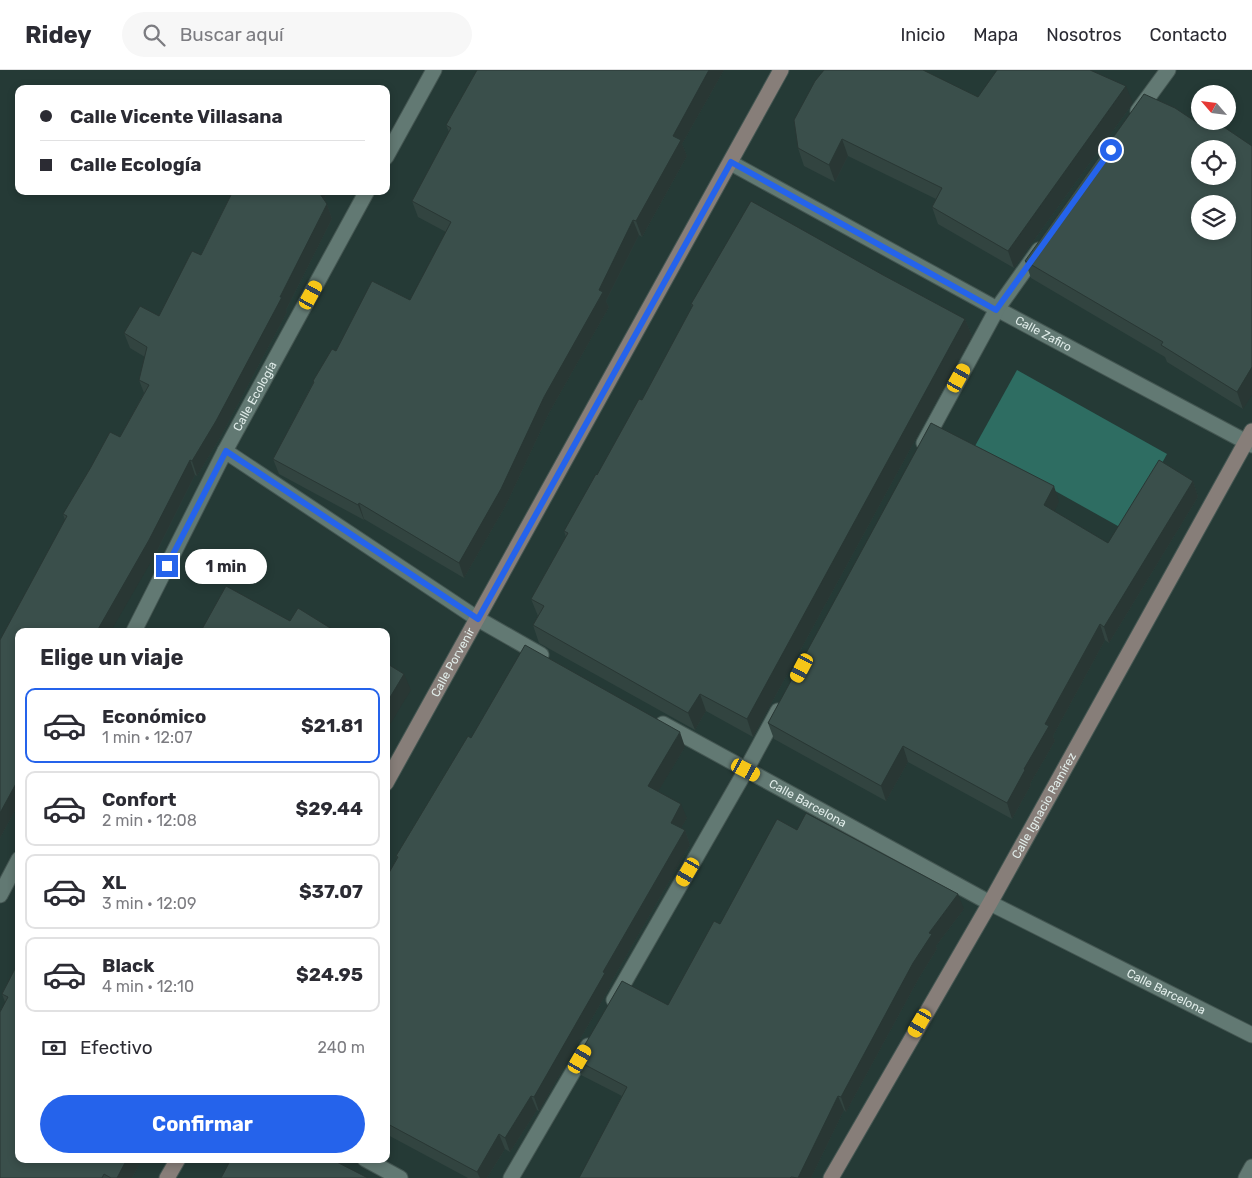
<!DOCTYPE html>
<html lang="es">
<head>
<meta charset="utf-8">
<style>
	body { margin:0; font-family:Rubik,sans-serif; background:#f7f7f7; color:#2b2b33; height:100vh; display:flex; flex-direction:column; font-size:19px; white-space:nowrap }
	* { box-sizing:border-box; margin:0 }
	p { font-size:16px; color:#7c7c81 }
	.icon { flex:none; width:28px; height:28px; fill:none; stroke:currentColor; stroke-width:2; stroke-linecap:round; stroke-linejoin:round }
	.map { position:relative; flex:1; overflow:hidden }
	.side { position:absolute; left:15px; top:558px; width:375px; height:535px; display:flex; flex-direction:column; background:#fff; border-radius:10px; box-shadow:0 2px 8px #0003 }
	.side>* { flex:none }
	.banner { position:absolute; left:15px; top:15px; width:375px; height:110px; border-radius:10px; box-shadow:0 2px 8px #0003; display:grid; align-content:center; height:110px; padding:0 25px; background:#fff }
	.needle { width:32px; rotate:298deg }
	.buttons { position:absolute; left:1191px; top:15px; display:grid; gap:10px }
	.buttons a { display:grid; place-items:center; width:45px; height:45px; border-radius:50%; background:#fff; box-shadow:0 2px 8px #0003; font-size:25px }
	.end { position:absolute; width:22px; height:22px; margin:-11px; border:6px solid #2563eb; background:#fff; box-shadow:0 0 0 2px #fff }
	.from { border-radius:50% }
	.bubble { position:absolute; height:35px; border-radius:18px; background:#fff; box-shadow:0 2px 8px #0003; font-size:16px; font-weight:700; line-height:35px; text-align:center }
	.car { position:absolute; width:15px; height:30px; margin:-15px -8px; border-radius:6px; box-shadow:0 0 4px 1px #0007; background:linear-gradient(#f5c518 24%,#345 0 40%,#f5c518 0 76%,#345 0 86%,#f5c518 0) }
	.banner b { display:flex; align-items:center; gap:18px; height:48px; font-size:19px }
	.banner b+b { border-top:1px solid #e1e1e2 }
	.banner i { width:12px; height:12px; background:#2b2b33 }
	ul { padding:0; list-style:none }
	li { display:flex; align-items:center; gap:15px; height:75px; margin:0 10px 8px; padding:0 15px; border:2px solid #e1e1e2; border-radius:10px }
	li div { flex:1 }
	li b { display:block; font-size:19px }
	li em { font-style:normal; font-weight:700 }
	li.active { border-color:#2563eb }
	li>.icon { width:45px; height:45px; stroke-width:1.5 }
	h2 { padding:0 25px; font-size:22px; line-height:60px }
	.pay { display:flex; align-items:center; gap:12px; height:55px; padding:0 25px; font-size:19px }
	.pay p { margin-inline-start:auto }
	.cta { display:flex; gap:10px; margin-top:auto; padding:10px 25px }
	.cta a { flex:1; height:58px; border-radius:30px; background:#2563eb; color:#fff; font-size:20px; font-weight:700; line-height:58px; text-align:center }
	header { display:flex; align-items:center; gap:30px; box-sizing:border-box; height:70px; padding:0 25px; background:#fff; border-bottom:1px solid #e1e1e2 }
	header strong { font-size:24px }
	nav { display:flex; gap:28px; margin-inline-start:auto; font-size:18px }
	.search { width:350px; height:45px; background:#f7f7f7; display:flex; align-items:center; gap:12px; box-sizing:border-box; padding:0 18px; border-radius:28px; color:#7c7c81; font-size:19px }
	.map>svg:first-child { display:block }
</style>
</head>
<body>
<header>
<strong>Ridey</strong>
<div class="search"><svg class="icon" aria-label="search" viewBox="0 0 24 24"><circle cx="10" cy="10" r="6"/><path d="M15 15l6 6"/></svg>Buscar aquí</div>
<nav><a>Inicio</a><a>Mapa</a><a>Nosotros</a><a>Contacto</a></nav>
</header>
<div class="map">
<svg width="1252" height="1108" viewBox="0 0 1252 1108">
	<rect width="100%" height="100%" fill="#253a36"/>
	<path fill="#2e6d62" d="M1017,300L1167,384L1125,460L975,376Z"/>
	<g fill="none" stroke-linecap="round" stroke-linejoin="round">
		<g stroke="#445652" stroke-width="17">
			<g id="street">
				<path d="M1138,41L1168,0"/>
				<path d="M386,87L434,0"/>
				<path id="s1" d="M731,93L997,239L1252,375"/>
				<path d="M924,373L997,239L1039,180"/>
				<path d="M225,381L478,549L541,585"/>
				<path id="s2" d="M134,561L225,381L367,121"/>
				<path id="s3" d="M663,654L990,833L1252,965"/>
				<path d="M0,825L19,789"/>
				<path d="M614,930L746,700L778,641"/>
				<path d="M365,1089L400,1108"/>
				<path d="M511,1108L588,976"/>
				<path d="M1246,1108L1252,1097"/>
			</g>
		</g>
		<g stroke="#445652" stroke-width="17">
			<g id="secondary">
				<path id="s4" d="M386,713L781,0"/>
				<path d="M167,1108L178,1089"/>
				<path id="s5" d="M831,1108L990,833L1252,361"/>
			</g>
		</g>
		<use href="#street" stroke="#627973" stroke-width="15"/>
		<use href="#secondary" stroke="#877e79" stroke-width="15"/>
	</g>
	<path fill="#324440" d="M477,0H724L682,74L687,86L642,167L639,165L606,231L609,237L549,343L506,435L464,508L364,449V450L279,404L273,389L313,313V311L336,281L410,230L446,162L418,147L412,131L449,62L446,55Z
		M978,27L1133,33L1014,198L938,154L932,137L936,129L848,86L835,112L804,96L798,78Z
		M1205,58L1243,339L1167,292L1165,287L1031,208L1025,191Z
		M233,121H328L324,130L327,134L332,149L286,240L287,242L221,366L197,406L195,405L155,485L19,561V733L0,768V570L65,450L63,444L120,367L144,323L139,310L145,287L130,278L124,263L159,246L201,185Z
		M883,205L965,249L972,266L753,667L706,641L695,660L539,573L533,555L538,546L531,529L566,467L564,461L642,330L692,237L691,234Z
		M1193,411L1198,427L1109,573L1105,570L1053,666L1055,671L1030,714L1031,715L1012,749L908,692L886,731L774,669L768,653L1059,432L1054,441L1108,473Z
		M471,668L685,677L658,721L687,748L681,758L685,760L690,775L610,914V917L539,1041L537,1040L510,1082L505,1079L487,1108H468L386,1064V808L397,788L396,786Z
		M797,760L964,839L936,876L937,879L919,908L846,1042L844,1040L811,1108H579L622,1026L581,1005L576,990L668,935L720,854Z
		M19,891V1089H142L132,1108H0L5,932L2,924Z"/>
	<path fill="#293734" d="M709,0H724L682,74L687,86L642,167L636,151L673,66Z
		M1126,16L1133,33L1014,198L1008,181Z
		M842,69L848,86L835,112L829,95Z
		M317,121H328L322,134Z
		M327,134L332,149L286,240L287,242L221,366L197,406L192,391L280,227Z
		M633,150L639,165L606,231L609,237L549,343L506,435L464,508L459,493L599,220Z
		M965,249L972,266L753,667L747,649Z
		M1252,297V325L1243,339L1237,322Z
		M190,390L195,405L155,485L111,561H97Z
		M1193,411L1198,427L1109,573L1104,557Z
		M1054,416L1059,432L1050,451L1044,435Z
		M359,433L364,449V450L358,435Z
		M1100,554L1105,570L1053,666L1055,671L1030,714L1031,715L1012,749L1007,733L1045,654Z
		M404,604L411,620L386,661V634Z
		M700,624L706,641L695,660L688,643Z
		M680,662L685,677L653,730L648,716Z
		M903,676L908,692L886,731L881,716Z
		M19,708V733L0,768V743Z
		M681,734L687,748L676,767L671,753Z
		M685,760L690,775L610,914V917L539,1041L534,1027L603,902Z
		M958,824L964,839L936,876L937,879L919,908L846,1042L841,1027L929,863Z
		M531,1026L537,1040L510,1082L505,1068Z
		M838,1026L844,1040L811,1108H798Z
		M499,1064L505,1079L487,1108H480L477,1102Z
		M127,1089H142L132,1108H117Z"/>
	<path fill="#3a4f4b" stroke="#293734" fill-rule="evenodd" d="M477,0H709L673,66L681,70L636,151L633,150L599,220L603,222L544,327L501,419L459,493L359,433L358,435L273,389L314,312L313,311L332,279L336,281L372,211L410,230L451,152L412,131L451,58L446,55Z
		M824,0H923L978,27L997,0H1090L1126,16L1008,181L932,137L942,118L842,69L829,95L798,78L794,50L815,11Z
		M1144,24L1175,38L1205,58L1210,51H1215L1252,76V297L1237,322L1161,275L1163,272L1025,191ZM1200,79H1228V106H1200ZM1200,134H1228V161H1200Z
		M233,121H318L327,134L280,227H282L216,351L192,391L190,390L149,470L97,561H19V708L0,743V570L67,446L63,444L91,397L110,362L120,367L149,315L139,310L147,277L124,263L140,236L159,246L192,181L201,185Z
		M751,131L883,205L965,249L747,649L700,624L688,643L533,555L544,536L531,529L568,463L564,461L596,404L597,405L639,329L642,330L693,235L691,234Z
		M931,353L1054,416L1044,435L1108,473L1159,390L1193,411L1104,557L1100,554L1045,654L1049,656L1024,699L1025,700L1007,733L903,676L881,716L768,653Z
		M226,516L290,551L298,538L335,561H201Z
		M525,575L680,662L648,716L681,734L671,753L685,760L603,902L605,903L534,1027L531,1026L505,1068L499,1064L477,1102L386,1053V808L398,787L396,786L468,666L471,668Z
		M386,593L404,604L386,634Z
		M806,743L958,824L929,863L932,864L913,893L841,1027L838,1026L798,1108L791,1107L790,1108H579L627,1017L576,990L622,911L668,935L714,851L720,854L777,749L797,760Z
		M19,891V1089H127L117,1108H111L104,1104L102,1108H0V942L8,927L2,924Z
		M231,1089H331L368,1108H221Z"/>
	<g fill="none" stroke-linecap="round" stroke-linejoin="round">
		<path stroke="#2563eb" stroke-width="6" d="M167,496L226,381L478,549L731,92L996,240L1111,80"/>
	</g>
	<g text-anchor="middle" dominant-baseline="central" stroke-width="4" stroke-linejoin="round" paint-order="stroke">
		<g font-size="12" fill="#e1edea" stroke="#253a36">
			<text stroke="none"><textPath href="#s1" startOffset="356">Calle Zafiro</textPath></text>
			<text stroke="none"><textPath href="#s2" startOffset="264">Calle Ecología</textPath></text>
			<text stroke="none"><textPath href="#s4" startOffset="138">Calle Porvenir</textPath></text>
			<text stroke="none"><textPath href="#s3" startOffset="165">Calle Barcelona</textPath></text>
			<text stroke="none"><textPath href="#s5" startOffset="429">Calle Ignacio Ramírez</textPath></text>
			<text stroke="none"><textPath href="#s3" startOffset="570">Calle Barcelona</textPath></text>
		</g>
	</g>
</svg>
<div class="buttons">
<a><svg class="needle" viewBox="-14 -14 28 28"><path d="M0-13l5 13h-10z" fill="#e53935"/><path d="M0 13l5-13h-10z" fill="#7c7c81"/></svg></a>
<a><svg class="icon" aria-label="locate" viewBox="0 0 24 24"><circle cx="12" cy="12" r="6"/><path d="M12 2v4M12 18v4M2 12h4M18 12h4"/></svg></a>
<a><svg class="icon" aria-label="layers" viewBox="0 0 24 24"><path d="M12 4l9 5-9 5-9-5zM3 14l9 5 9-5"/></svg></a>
</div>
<i class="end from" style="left:1111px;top:80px"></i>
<i class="end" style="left:167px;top:496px"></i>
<div class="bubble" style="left:185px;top:479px;width:82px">1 min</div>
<i class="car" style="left:311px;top:225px;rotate:29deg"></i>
<i class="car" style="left:959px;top:308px;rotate:29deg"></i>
<i class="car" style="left:802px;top:598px;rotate:208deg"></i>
<i class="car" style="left:746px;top:700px;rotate:118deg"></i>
<i class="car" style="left:688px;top:802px;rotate:210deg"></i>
<i class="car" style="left:920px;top:953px;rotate:210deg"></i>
<i class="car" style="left:580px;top:989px;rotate:30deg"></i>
<div class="banner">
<b><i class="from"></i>Calle Vicente Villasana</b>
<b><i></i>Calle Ecología</b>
</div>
<section class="side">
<h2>Elige un viaje</h2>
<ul>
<li class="active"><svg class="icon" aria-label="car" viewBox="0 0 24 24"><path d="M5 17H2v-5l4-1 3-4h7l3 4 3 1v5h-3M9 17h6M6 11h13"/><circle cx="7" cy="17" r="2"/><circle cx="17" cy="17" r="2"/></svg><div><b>Económico</b><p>1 min · 12:07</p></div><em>$21.81</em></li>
<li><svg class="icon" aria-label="car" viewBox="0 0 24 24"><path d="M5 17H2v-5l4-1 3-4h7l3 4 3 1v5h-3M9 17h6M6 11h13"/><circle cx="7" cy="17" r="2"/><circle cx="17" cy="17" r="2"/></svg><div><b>Confort</b><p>2 min · 12:08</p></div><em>$29.44</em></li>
<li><svg class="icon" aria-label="car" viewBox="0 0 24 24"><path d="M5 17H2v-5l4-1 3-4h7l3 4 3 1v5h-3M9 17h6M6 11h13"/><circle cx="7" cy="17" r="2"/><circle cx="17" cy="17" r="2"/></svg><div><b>XL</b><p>3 min · 12:09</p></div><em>$37.07</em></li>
<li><svg class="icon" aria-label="car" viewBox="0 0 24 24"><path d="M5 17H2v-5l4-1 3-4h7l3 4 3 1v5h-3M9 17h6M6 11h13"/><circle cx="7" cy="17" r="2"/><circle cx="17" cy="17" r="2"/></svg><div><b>Black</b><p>4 min · 12:10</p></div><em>$24.95</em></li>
</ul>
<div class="pay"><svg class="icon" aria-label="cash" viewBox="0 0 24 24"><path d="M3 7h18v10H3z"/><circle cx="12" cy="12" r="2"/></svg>Efectivo<p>240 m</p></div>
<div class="cta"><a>Confirmar</a></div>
</section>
</div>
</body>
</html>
